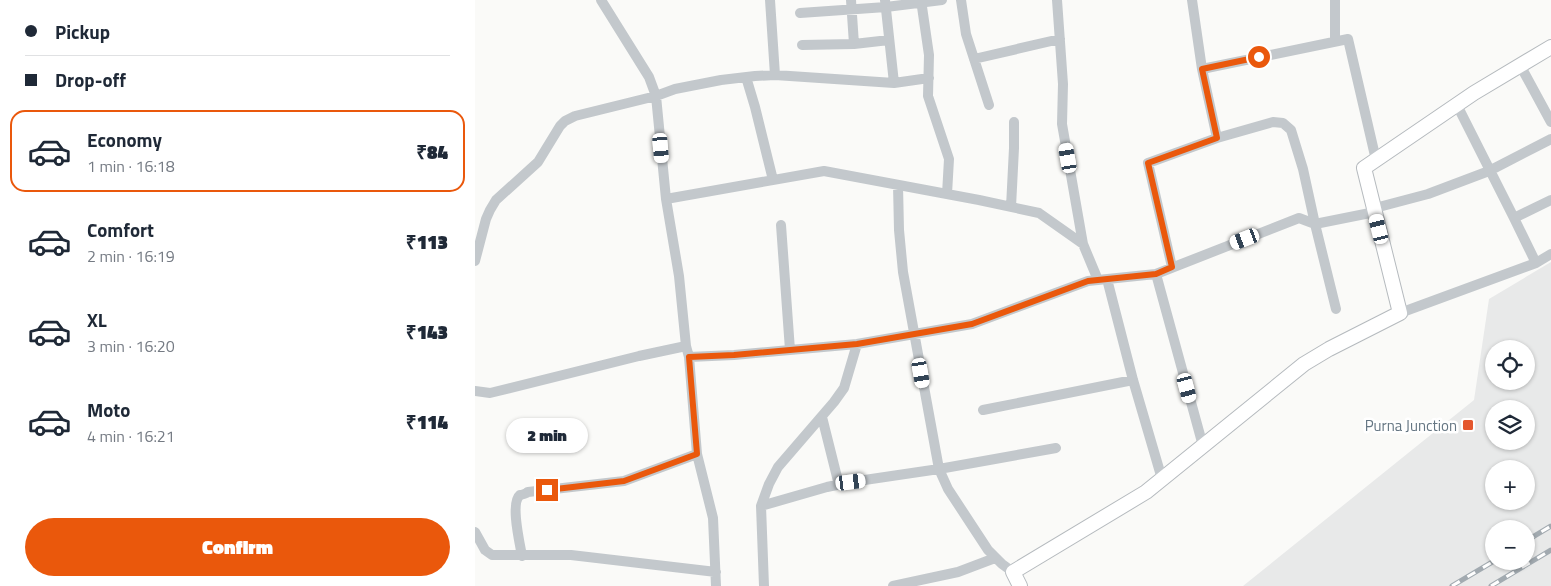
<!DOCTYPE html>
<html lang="en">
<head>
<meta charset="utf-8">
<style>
	body { margin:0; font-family:"Titillium Web",sans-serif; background:#f6f6f7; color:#1f2937; height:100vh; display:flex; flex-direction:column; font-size:19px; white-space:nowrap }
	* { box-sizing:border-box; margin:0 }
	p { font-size:16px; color:#747a83 }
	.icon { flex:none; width:28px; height:28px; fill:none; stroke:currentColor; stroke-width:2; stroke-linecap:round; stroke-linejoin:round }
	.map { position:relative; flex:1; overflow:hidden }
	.sheet { display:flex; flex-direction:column; background:#fff; width:475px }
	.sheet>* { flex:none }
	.guide { display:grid; align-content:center; height:110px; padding:0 25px; background:#fff }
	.fabs { position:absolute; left:1010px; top:340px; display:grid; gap:10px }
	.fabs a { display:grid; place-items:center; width:50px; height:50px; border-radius:50%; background:#fff; box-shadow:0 1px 4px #0004; font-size:25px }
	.end { position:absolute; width:22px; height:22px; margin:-11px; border:6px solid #ea580c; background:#fff; box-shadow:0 0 0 2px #fff }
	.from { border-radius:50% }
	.bubble { position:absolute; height:35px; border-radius:18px; background:#fff; box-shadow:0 1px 4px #0004; font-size:16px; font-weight:800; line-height:35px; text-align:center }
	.car { position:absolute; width:15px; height:30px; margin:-15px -8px; border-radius:6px; box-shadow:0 0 4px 1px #0007; background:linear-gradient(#fff 24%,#345 0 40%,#fff 0 76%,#345 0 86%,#fff 0) }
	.guide b { display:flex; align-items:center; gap:18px; height:48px; font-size:19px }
	.guide b+b { border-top:1px solid #e0e1e3 }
	.guide i { width:12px; height:12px; background:#1f2937 }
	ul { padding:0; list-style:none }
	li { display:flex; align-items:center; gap:15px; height:82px; margin:0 10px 8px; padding:0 15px; border:2px solid transparent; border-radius:15px }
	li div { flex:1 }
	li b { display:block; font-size:19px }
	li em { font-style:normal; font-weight:800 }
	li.current { border-color:#ea580c }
	li>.icon { width:45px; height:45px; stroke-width:1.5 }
	.cta { display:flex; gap:10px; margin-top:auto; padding:10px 25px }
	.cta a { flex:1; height:58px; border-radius:30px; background:#ea580c; color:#fff; font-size:20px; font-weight:800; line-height:58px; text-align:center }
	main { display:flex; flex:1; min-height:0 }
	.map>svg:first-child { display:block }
</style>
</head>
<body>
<main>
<section class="sheet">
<div class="guide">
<b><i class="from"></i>Pickup</b>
<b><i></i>Drop-off</b>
</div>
<ul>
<li class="current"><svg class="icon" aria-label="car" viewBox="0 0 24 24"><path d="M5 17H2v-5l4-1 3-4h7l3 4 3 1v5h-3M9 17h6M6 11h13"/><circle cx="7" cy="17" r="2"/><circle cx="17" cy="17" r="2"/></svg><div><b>Economy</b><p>1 min · 16:18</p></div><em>₹84</em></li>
<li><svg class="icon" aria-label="car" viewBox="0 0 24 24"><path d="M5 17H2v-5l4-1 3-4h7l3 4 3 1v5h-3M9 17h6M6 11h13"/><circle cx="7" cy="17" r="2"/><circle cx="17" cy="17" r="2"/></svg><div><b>Comfort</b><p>2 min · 16:19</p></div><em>₹113</em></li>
<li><svg class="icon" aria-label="car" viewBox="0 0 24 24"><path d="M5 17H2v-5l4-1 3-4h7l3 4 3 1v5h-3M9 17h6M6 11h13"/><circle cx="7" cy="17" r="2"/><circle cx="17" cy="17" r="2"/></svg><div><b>XL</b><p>3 min · 16:20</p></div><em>₹143</em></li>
<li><svg class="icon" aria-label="car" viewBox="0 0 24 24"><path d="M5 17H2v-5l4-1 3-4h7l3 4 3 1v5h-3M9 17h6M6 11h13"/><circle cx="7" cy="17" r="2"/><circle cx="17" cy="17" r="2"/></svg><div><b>Moto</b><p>4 min · 16:21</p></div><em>₹114</em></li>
</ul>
<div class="cta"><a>Confirm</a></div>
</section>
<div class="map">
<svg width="1076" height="586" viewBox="0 0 1076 586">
	<rect width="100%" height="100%" fill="#fafaf8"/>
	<path fill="#e8e9e9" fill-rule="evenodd" d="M1076,262V586H768L999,400L1014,299ZM1019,349H1051V381H1019ZM1019,409H1051V441H1019ZM1019,469H1051V501H1019ZM1019,529H1051V561H1019Z"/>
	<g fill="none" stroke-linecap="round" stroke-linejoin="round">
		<g stroke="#b5babe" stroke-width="16">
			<path id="major" d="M545,586L538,572L671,492L829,364L854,349L925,313L889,168L999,93L1076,47"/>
		</g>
		<path stroke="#c3c8cc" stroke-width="10" d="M126,0L174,77L181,96L191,199L204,276L211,346L214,357L222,454L238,518L241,586
			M295,0L300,75
			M376,0L379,44
			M410,0L419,83
			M446,0L454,55L453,96L474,159L472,194
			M486,0L491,34L514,105
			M582,0L588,84L587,124L608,244
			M717,0L727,69L873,39L901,160
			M325,13L411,7L467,0
			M860,41V0
			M327,45L379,44L414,40
			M499,59L585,39
			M1045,65L1076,122
			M271,77L280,107L298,180
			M982,105L1039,218L1061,263
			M742,138L798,122L808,123L816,130L828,169L840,224L861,309
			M423,185L424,230L428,272L464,469L473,489L513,550L527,564L538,572
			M191,199L349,171L504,200L564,213L608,244L623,280
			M536,207L539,148V122
			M900,208L953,194L1014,171L1076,139
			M1039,218L1076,200
			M306,225L315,350
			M0,261L11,219L15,210L21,200L63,162L85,126L90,121L100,116L181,96L200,89L246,80L280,76L300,75L419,83L454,78
			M697,267L673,163L742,138L727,69
			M632,279L658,380L687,479
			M925,313L1061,263L1076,254
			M214,357L259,355L382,344L497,324L613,281L681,274
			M0,391L15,393L164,356L211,346
			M508,410L658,380
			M347,417L364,485
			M728,446L681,274L824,218L840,224L900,212
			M286,506L352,487L376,482L464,469L581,448
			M0,532L10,550L17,555H96L241,572
			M47,556C45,544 35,503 45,495C46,495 53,493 53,492L149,481L222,454
			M289,586L286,506L294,484L303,467L359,402L369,388L382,344
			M418,586L483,572L520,558"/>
		<use href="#major" stroke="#fff" stroke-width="14"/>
		<g stroke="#a2aab0" stroke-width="5">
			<path id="rail" d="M1051,541L1076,526
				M977,586L1019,561
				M1016,586L1076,550"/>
		</g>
		<use href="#rail" stroke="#fff" stroke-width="3" stroke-dasharray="9" stroke-linecap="butt"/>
	</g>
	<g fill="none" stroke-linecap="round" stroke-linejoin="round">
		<path stroke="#ea580c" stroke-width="6" d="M72,490L149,481L222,454L214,357L259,355L382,344L497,324L613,281L681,274L697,267L673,163L742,138L727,69L784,57"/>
	</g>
	<rect fill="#e4572e" stroke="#fff" stroke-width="2" x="987" y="419" width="12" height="12" rx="2.5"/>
	<g text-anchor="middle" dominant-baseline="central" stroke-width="5" stroke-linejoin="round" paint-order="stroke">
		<g font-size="15" fill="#657683" stroke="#fff" text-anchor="end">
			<text x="982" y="425">Purna Junction</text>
		</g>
	</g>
</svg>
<div class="fabs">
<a><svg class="icon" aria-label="locate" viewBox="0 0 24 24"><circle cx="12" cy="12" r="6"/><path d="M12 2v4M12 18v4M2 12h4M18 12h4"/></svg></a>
<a><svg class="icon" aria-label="layers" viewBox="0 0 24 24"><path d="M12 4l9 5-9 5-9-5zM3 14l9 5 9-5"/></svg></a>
<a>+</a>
<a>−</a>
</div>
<i class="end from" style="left:784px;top:57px"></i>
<i class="end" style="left:72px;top:490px"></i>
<div class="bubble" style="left:31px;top:418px;width:82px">2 min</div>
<i class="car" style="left:186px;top:148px;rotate:175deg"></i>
<i class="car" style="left:593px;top:158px;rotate:350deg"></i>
<i class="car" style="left:904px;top:229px;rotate:346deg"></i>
<i class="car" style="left:770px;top:239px;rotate:249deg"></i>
<i class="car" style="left:446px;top:373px;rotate:170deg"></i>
<i class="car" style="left:712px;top:388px;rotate:165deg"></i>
<i class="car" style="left:376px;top:482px;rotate:83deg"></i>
</div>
</main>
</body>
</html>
